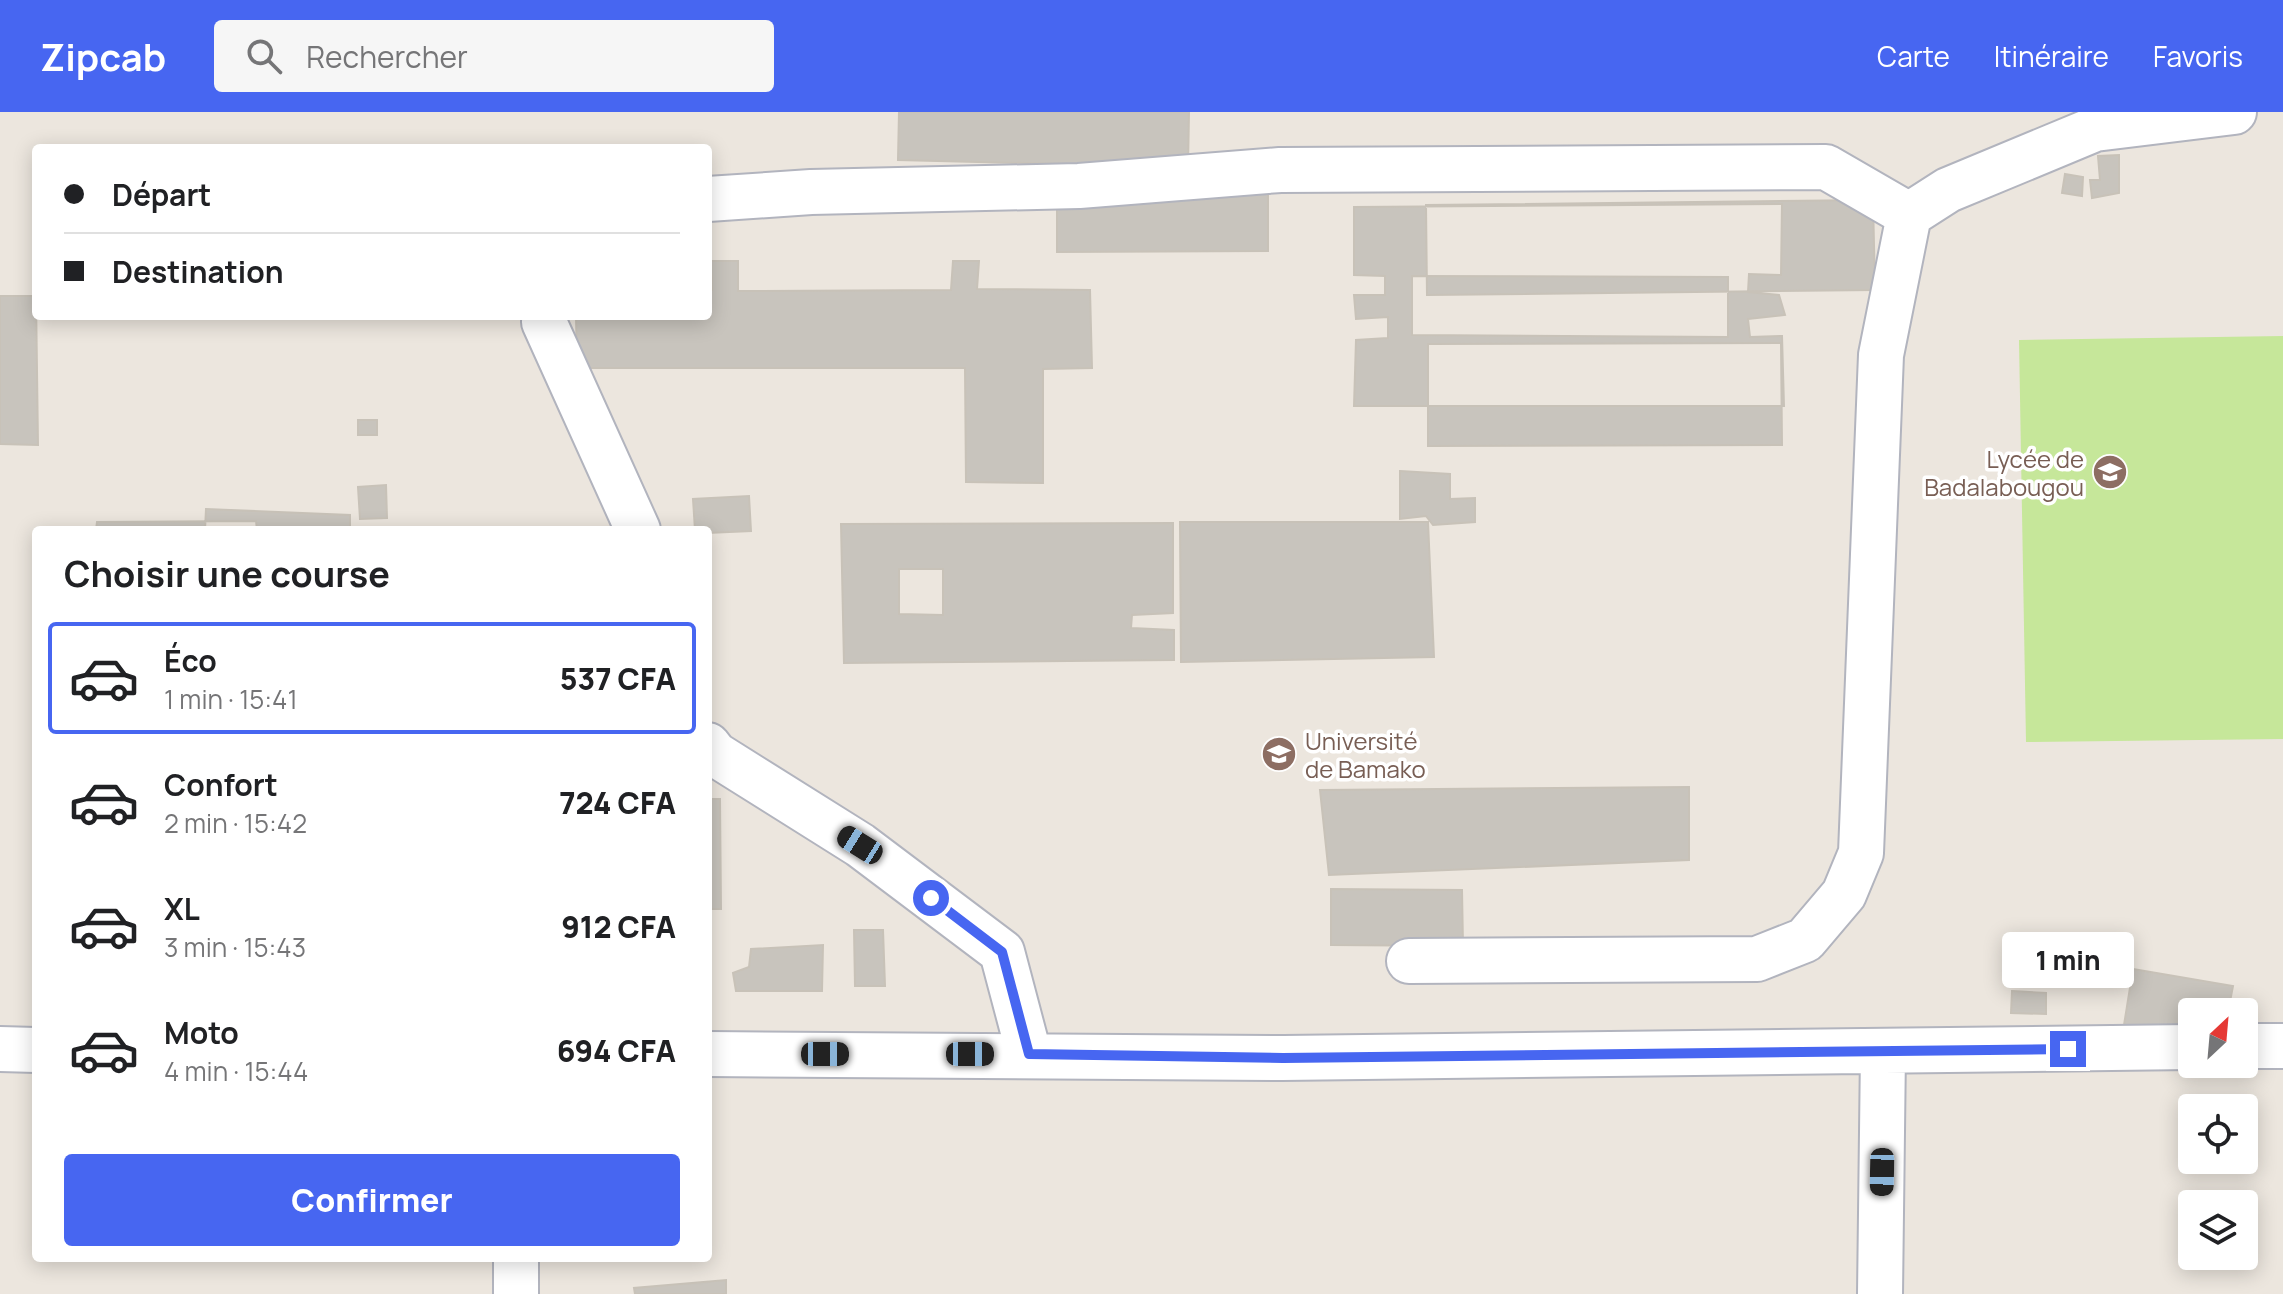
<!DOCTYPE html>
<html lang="fr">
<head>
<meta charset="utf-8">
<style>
	body { margin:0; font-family:Manrope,sans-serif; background:#f6f6f6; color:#202124; height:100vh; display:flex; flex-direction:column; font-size:30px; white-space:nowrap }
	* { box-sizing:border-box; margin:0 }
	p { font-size:26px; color:#757577 }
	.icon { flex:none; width:44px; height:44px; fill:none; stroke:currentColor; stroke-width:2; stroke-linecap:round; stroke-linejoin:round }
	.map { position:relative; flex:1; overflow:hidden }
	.side { position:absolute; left:32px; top:414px; width:680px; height:736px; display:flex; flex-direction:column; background:#fff; border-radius:8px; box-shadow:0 4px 20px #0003 }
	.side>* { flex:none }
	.banner { position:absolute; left:32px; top:32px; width:680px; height:176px; border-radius:8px; box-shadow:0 4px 20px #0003; display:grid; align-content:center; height:176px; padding:0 32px; background:#fff }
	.needle { width:52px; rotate:26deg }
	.fabs { position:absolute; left:2178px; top:886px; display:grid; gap:16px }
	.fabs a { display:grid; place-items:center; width:80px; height:80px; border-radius:8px; background:#fff; box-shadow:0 4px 20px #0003; font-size:40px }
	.end { position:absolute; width:36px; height:36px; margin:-18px; border:10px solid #4766f1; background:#fff; box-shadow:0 0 0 4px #fff }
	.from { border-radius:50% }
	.bubble { position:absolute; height:56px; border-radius:8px; background:#fff; box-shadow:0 4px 20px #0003; font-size:26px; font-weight:800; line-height:56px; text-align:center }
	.car { position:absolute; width:24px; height:48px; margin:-24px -12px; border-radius:10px; box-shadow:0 0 6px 2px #0007; background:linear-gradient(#222 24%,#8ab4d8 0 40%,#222 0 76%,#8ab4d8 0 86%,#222 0) }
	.banner b { display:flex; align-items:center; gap:28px; height:76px; font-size:30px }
	.banner b+b { border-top:2px solid #e0e0e0 }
	.banner i { width:20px; height:20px; background:#202124 }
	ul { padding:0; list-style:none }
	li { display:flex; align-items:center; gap:24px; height:112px; margin:0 16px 12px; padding:0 16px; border:4px solid transparent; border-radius:8px }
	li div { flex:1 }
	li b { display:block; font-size:30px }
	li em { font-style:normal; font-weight:800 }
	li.current { border-color:#4766f1 }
	li>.icon { width:72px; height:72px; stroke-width:1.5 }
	h2 { padding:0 32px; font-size:36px; line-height:96px }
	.cta { display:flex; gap:16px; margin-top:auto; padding:16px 32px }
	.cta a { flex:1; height:92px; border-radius:8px; background:#4766f1; color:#fff; font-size:32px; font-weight:800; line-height:92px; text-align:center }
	header { display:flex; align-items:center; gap:48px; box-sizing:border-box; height:112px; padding:0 40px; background:#4766f1; color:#fff }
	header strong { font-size:38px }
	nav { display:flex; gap:44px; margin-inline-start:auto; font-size:28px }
	.search { width:560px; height:72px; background:#f6f6f6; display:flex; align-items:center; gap:20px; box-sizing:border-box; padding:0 28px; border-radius:8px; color:#757577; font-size:30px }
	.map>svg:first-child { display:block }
</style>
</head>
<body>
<header>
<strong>Zipcab</strong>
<div class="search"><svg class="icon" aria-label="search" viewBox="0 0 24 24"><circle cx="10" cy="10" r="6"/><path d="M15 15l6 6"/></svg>Rechercher</div>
<nav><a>Carte</a><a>Itinéraire</a><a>Favoris</a></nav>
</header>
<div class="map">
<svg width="2283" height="1182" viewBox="0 0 2283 1182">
	<rect width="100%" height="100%" fill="#ece6de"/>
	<path fill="#c6e79a" d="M2283,224V627L2026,630L2019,228Z"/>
	<path fill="#c8c4bd" stroke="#c8c2b8" stroke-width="2" fill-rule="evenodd" d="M899,0H1189L1188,55L898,48Z
		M2119,43V81L2092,86L2090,68H2100L2098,44Z
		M2065,62L2083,65L2082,84L2062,81Z
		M1057,76H1268V139L1057,140Z
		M1873,88L1875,178L1427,183L1426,93Z
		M1782,92L1781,163L1749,162L1748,180L1779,183L1785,203L1748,207L1750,225L1782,224L1784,294H1354L1356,228L1388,226V205L1356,207L1354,183H1385V164L1354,163V95ZM1412,164L1728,165V225L1412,223Z
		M711,149H738V179L951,178L953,149H979L977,177L1090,178L1092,256L1043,257V371L966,370L965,256H577L576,204H708V178H712Z
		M0,184H36L38,333L0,332Z
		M1781,231L1782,333L1428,334V232Z
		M358,308H377V323H358Z
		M1400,359L1450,362V387L1475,386V410L1433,413L1426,404L1400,407Z
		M386,373L387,406L360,407L358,375Z
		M749,384L751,419L708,421V418H695L693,387Z
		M206,397L350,403V418H205Z
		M256,409L257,418H96L97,410Z
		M1180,410H1428L1434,545L1181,550Z
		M1173,411V501L1132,503L1131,516L1174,518V548L844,551L841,412ZM899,457H943V503L899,502Z
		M1689,675V748L1329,763L1320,678Z
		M708,687H720L721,797H708Z
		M1331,777L1462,778L1463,834L1331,833Z
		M854,818H883L885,874H855Z
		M823,833L822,879H736L733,861L749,855L751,837Z
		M2133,857L2233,874L2228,900H2192V925L2124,913Z
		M2012,879L2046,881V902L2011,901Z
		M726,1168V1182H635L634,1176Z"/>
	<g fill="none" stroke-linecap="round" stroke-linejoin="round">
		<g stroke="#b2b4be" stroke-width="48">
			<path id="minor" d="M708,87L811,80L1079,74L1280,58L1826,55L1909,103
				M545,204L544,210L638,418
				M708,633L715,642L860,733L1002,840L1029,942
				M1409,849L1757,847L1805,828L1844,782L1861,741L1881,243L1909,103L1948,78L2095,17L2234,0
				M2244,934H2283
				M0,937L36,938
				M708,942L1283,946L2192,935
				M516,1146V1182
				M1880,1182L1883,939"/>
		</g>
		<use href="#minor" stroke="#fff" stroke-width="44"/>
	</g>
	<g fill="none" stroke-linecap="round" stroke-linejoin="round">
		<path stroke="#4766f1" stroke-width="10" d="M931,786L1002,840L1029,942L1283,946L2068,937"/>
	</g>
	<defs>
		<g id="school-disc" transform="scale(1.8)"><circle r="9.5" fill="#8d6e63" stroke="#fff"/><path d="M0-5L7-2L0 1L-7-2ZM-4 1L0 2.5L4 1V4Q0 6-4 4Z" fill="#fff"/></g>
		<g id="university-disc" transform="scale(1.8)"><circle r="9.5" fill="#8d6e63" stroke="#fff"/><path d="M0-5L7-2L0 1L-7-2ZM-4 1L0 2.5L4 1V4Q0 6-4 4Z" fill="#fff"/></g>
	</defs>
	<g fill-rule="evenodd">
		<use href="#school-disc" x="2110" y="360"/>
		<use href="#university-disc" x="1279" y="642"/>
	</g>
	<g text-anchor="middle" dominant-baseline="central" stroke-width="7" stroke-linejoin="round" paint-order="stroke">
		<g font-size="24" fill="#785e54" stroke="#fff" text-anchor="end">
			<text x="2084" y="346">Lycée de<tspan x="2084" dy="28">Badalabougou</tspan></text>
			<text x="1305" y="628" text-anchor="start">Université<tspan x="1305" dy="28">de Bamako</tspan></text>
		</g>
	</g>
</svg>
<div class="fabs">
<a><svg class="needle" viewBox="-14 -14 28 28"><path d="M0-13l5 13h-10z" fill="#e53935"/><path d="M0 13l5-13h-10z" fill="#757577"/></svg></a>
<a><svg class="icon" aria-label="locate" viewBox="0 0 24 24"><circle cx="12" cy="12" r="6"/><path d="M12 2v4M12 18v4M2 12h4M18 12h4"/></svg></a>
<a><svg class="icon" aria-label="layers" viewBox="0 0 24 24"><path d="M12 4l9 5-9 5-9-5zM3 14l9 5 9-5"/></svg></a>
</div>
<i class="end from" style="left:931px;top:786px"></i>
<i class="end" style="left:2068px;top:937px"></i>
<div class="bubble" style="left:2002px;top:820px;width:132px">1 min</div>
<i class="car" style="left:860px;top:733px;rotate:302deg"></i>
<i class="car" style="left:825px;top:942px;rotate:90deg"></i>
<i class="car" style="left:970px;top:942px;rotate:90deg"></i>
<i class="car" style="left:1882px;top:1060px;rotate:181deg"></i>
<div class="banner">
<b><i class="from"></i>Départ</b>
<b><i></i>Destination</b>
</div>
<section class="side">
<h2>Choisir une course</h2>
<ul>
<li class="current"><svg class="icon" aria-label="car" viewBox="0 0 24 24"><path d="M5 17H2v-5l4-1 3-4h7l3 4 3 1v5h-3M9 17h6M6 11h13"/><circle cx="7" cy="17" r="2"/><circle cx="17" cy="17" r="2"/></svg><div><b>Éco</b><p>1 min · 15:41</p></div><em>537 CFA</em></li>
<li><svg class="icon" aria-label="car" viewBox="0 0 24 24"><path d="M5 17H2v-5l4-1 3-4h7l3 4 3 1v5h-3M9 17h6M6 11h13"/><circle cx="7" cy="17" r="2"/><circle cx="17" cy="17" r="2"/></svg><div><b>Confort</b><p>2 min · 15:42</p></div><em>724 CFA</em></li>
<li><svg class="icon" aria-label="car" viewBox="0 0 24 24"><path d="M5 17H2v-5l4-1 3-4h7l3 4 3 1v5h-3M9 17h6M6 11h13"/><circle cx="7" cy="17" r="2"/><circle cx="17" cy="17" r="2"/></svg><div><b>XL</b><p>3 min · 15:43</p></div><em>912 CFA</em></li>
<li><svg class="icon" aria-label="car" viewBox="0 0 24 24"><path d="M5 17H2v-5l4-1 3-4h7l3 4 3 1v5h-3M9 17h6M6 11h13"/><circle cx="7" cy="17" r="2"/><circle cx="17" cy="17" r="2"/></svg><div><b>Moto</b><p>4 min · 15:44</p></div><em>694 CFA</em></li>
</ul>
<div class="cta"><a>Confirmer</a></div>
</section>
</div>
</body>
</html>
